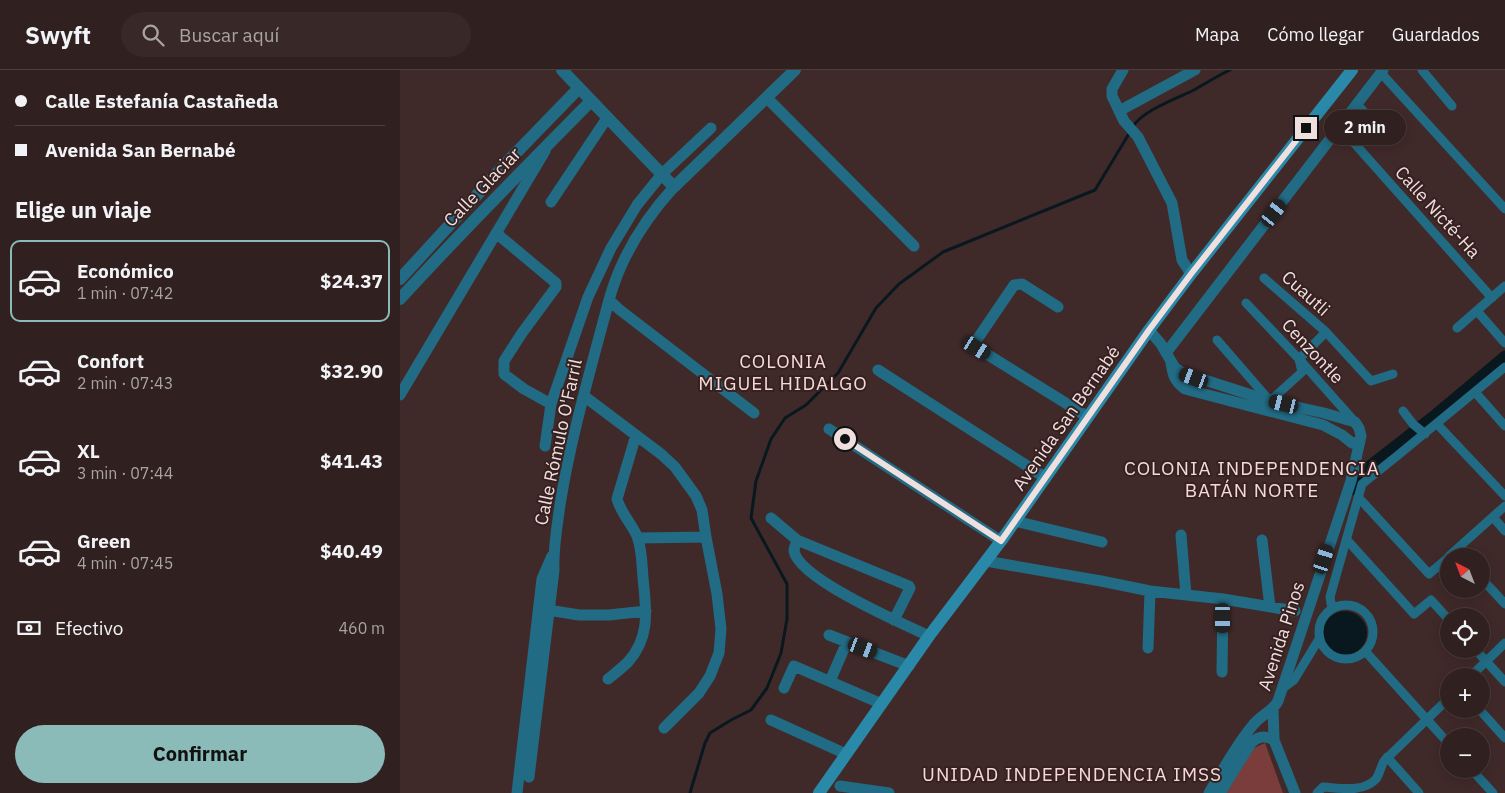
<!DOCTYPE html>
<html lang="es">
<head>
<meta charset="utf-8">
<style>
	body { margin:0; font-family:"IBM Plex Sans",sans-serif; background:#382828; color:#f1f3f6; height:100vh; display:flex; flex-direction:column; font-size:19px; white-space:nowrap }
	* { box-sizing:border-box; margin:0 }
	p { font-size:16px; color:#a8a3a4 }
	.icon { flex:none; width:28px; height:28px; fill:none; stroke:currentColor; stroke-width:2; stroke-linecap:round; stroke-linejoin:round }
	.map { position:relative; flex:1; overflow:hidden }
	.side { display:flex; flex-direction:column; background:#30201f; width:400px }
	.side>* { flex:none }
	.top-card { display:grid; align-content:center; height:110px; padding:0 15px; background:#30201f }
	.needle { width:32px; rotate:318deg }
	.fabs { position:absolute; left:1040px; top:478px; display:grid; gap:10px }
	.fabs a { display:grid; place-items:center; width:50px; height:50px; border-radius:50%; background:#30201f; box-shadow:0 2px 12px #0003,0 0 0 1px #4b3e3d; font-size:25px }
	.end { position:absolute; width:22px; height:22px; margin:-11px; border:6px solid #efe0df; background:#111; box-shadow:0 0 0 2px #111 }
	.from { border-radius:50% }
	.bubble { position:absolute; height:35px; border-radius:18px; background:#30201f; box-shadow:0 2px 12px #0003,0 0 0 1px #4b3e3d; font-size:16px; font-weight:700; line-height:35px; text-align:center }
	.car { position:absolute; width:15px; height:30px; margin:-15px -8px; border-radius:6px; box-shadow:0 0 4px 1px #0007; background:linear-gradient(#222 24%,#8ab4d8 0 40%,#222 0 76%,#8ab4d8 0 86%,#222 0) }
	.top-card b { display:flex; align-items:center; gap:18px; height:48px; font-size:19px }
	.top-card b+b { border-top:1px solid #4b3e3d }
	.top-card i { width:12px; height:12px; background:#f1f3f6 }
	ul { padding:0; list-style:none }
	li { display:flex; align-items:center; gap:15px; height:82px; margin:0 10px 8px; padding:0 5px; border:2px solid transparent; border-radius:10px }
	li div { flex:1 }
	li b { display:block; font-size:19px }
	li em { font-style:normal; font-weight:700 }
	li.current { border-color:#8bbbb9 }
	li>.icon { width:45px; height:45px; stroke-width:1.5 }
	h2 { padding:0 15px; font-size:22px; line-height:60px }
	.pay { display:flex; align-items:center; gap:12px; height:55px; padding:0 15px; font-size:19px }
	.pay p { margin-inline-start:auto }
	.action { display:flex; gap:10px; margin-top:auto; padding:10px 15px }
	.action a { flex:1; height:58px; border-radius:30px; background:#8bbbb9; color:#111; font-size:20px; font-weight:700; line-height:58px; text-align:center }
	header { display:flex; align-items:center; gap:30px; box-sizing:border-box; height:70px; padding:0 25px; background:#30201f; border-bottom:1px solid #4b3e3d }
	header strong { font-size:24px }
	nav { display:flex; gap:28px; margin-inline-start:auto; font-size:18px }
	.search { width:350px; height:45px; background:#382828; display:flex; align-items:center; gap:12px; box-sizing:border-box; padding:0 18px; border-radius:28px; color:#a8a3a4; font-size:19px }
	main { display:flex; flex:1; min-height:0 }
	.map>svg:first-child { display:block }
</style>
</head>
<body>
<header>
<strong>Swyft</strong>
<div class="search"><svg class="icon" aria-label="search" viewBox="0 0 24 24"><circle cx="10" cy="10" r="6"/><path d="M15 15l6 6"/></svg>Buscar aquí</div>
<nav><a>Mapa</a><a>Cómo llegar</a><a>Guardados</a></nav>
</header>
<main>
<section class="side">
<div class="top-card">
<b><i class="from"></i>Calle Estefanía Castañeda</b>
<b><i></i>Avenida San Bernabé</b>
</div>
<h2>Elige un viaje</h2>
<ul>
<li class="current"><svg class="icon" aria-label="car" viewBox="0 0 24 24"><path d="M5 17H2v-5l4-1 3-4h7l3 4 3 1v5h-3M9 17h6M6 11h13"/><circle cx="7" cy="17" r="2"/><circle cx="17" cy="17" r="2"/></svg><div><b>Económico</b><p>1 min · 07:42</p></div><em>$24.37</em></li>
<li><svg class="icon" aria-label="car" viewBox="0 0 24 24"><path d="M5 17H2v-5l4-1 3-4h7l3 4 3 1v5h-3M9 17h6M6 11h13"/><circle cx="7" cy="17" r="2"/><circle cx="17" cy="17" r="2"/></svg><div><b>Confort</b><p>2 min · 07:43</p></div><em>$32.90</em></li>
<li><svg class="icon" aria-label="car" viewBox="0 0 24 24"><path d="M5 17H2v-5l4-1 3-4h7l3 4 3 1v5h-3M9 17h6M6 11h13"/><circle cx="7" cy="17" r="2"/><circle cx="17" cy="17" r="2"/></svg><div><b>XL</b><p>3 min · 07:44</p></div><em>$41.43</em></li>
<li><svg class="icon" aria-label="car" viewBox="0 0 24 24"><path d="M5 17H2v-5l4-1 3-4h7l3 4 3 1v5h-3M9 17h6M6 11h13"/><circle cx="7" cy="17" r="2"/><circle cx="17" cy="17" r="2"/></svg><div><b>Green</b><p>4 min · 07:45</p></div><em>$40.49</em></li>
</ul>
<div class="pay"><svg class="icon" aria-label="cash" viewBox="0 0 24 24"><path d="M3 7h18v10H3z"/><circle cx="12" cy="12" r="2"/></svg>Efectivo<p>460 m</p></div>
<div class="action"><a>Confirmar</a></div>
</section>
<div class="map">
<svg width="1105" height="723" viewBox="0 0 1105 723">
	<rect width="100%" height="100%" fill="#402a29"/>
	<path fill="#7a3d3b" d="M865,673L883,723H826L854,678Z"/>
	<path fill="#09181e" d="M923 563a22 22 0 1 1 44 0a22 22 0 1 1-44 0Z"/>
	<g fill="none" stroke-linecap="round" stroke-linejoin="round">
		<path stroke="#09181e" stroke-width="3" d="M733,57C740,42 777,28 792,21C805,14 817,6 830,0
			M290,723L305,673L310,663L331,650L351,640L367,618L381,583L387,549V514L351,448L356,411L371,369L385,348L406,335L438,303L476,238L499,214L543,182L695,120L730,62"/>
		<path stroke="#09181e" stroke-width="11" d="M951,420L953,412L964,400L1036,344L1105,286"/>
		<path stroke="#216b84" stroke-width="9" d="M1022,0L1052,36
			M981,3L1105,139
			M957,34L987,68
			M939,56L1092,228
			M864,208L926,262
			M846,233L899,289L955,352
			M1077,241L1105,273
			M1057,258L1105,216
			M817,270L870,331L902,302L899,289L926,262L971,311L993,304
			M1075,322L1105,356
			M1003,341L1013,354L1025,364
			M1037,354L1105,426
			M959,428L1029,504L1049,487
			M1093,447L1105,461
			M947,470L1014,544L1031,530L1049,550
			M1049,486L1105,436
			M1081,508L1105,534
			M919 562a27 27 0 1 1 54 0a27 27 0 1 1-54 0Z
			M932,539L930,527L962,414L997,386L1105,297
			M1075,579L1105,612
			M965,581L1049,674
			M1071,606L1105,573
			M882,619L894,610L919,569
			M1079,639L1105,668
			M987,687L1019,723
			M1071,699L1093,723
			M917,723L923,717C940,718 963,723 976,709C980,703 981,696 984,691L1049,628"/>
		<path stroke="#216b84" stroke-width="11" d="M723,0L712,19V26L724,51L738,67L772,133L782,190L791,204
			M367,28L514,176
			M719,41L795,0
			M151,132L207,48
			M96,163L156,213V217L122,263L104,291V304L124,319L151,334
			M209,230L220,240L354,343
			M658,237L622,214L614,215L576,271L575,275L577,278L688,347
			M749,260L761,274L775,298L783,303L870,331L924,343L955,352L959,358L961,366L951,411L878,631C873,641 861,645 853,655C836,675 823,700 809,723
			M766,283L983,0
			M771,293C773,305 774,311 785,319L923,355L942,365L952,373L959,372
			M478,300L646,408
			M0,325L145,81
			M184,326L261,384L275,397L296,426L302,440L306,467L317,524L321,559L319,583L310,606L299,623L264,658
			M429,359L601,471
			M145,376L151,334L188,227L211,178L237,135L262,104L311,58
			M371,448L397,470L509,516L510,518L494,550
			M615,451L702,472
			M781,465L786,525
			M238,468L306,467
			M397,470C396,474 394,477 394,481C399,509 503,554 529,566
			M862,470L870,537
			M586,491L701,511L750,521L823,529L895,541
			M148,540L179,545H209L246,541
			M429,565L509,596
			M748,578L750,521
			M822,602L823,529
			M208,609C214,604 222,598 228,592C251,566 246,539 243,508C242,495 242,479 237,466C231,453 221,443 217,429L236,365
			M430,611L447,572
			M384,618L394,596L482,634
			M873,638L874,670L895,723
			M371,650L446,684
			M129,707L154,500C153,478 157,457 160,435C171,366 191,298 209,230C221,186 244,150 274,117
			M440,716L489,723
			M117,723L142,509L152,486
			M820,723L851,673C858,666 865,665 874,670"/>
		<path stroke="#216b84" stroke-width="12" d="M162,0L274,117L395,0
			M0,209L110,89L179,18
			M0,229C62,161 127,96 191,31"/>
		<path stroke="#2a89a8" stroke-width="12" d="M419,723L529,566L601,471L749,260L791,204L952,0"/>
	</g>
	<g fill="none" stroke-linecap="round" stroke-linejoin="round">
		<path stroke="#efe0df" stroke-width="6" d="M445,369L601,471L749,260L791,204L906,58"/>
	</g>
	<g text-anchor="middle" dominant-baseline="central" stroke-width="4" stroke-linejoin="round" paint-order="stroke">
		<g font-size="18" fill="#efe0df" stroke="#362120">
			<text transform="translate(82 117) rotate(-46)">Calle Glaciar</text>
			<text transform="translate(1038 142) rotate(48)">Calle Nicté-Ha</text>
			<text transform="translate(906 223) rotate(42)">Cuautli</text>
			<text transform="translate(913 281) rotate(47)">Cenzontle</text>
			<text transform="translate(666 348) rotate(-55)">Avenida San Bernabé</text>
			<text transform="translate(158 372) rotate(-78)">Calle Rómulo O'Farril</text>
			<text transform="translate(881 566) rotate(-72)">Avenida Pinos</text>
		</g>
		<g font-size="19" letter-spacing="1" fill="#f6d9d7" stroke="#362120">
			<text x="383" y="291">COLONIA<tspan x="383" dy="22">MIGUEL HIDALGO</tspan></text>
			<text x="852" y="398">COLONIA INDEPENDENCIA<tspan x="852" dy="22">BATÁN NORTE</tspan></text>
			<text x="672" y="704">UNIDAD INDEPENDENCIA IMSS</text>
		</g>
	</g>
</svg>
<div class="fabs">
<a><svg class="needle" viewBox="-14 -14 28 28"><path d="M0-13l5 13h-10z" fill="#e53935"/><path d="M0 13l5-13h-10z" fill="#a8a3a4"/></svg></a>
<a><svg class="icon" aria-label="locate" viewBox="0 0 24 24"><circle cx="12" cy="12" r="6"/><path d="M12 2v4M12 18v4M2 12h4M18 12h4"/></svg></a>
<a>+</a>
<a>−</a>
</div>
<i class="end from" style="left:445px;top:369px"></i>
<i class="end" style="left:906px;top:58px"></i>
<div class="bubble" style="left:924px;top:40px;width:82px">2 min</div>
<i class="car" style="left:874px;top:143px;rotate:37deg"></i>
<i class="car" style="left:577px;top:278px;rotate:122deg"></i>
<i class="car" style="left:794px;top:308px;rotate:291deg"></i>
<i class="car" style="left:884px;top:334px;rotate:284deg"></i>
<i class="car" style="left:924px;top:489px;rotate:18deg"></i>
<i class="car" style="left:823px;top:548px;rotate:180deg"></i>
<i class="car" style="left:463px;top:578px;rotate:111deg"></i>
</div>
</main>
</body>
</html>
